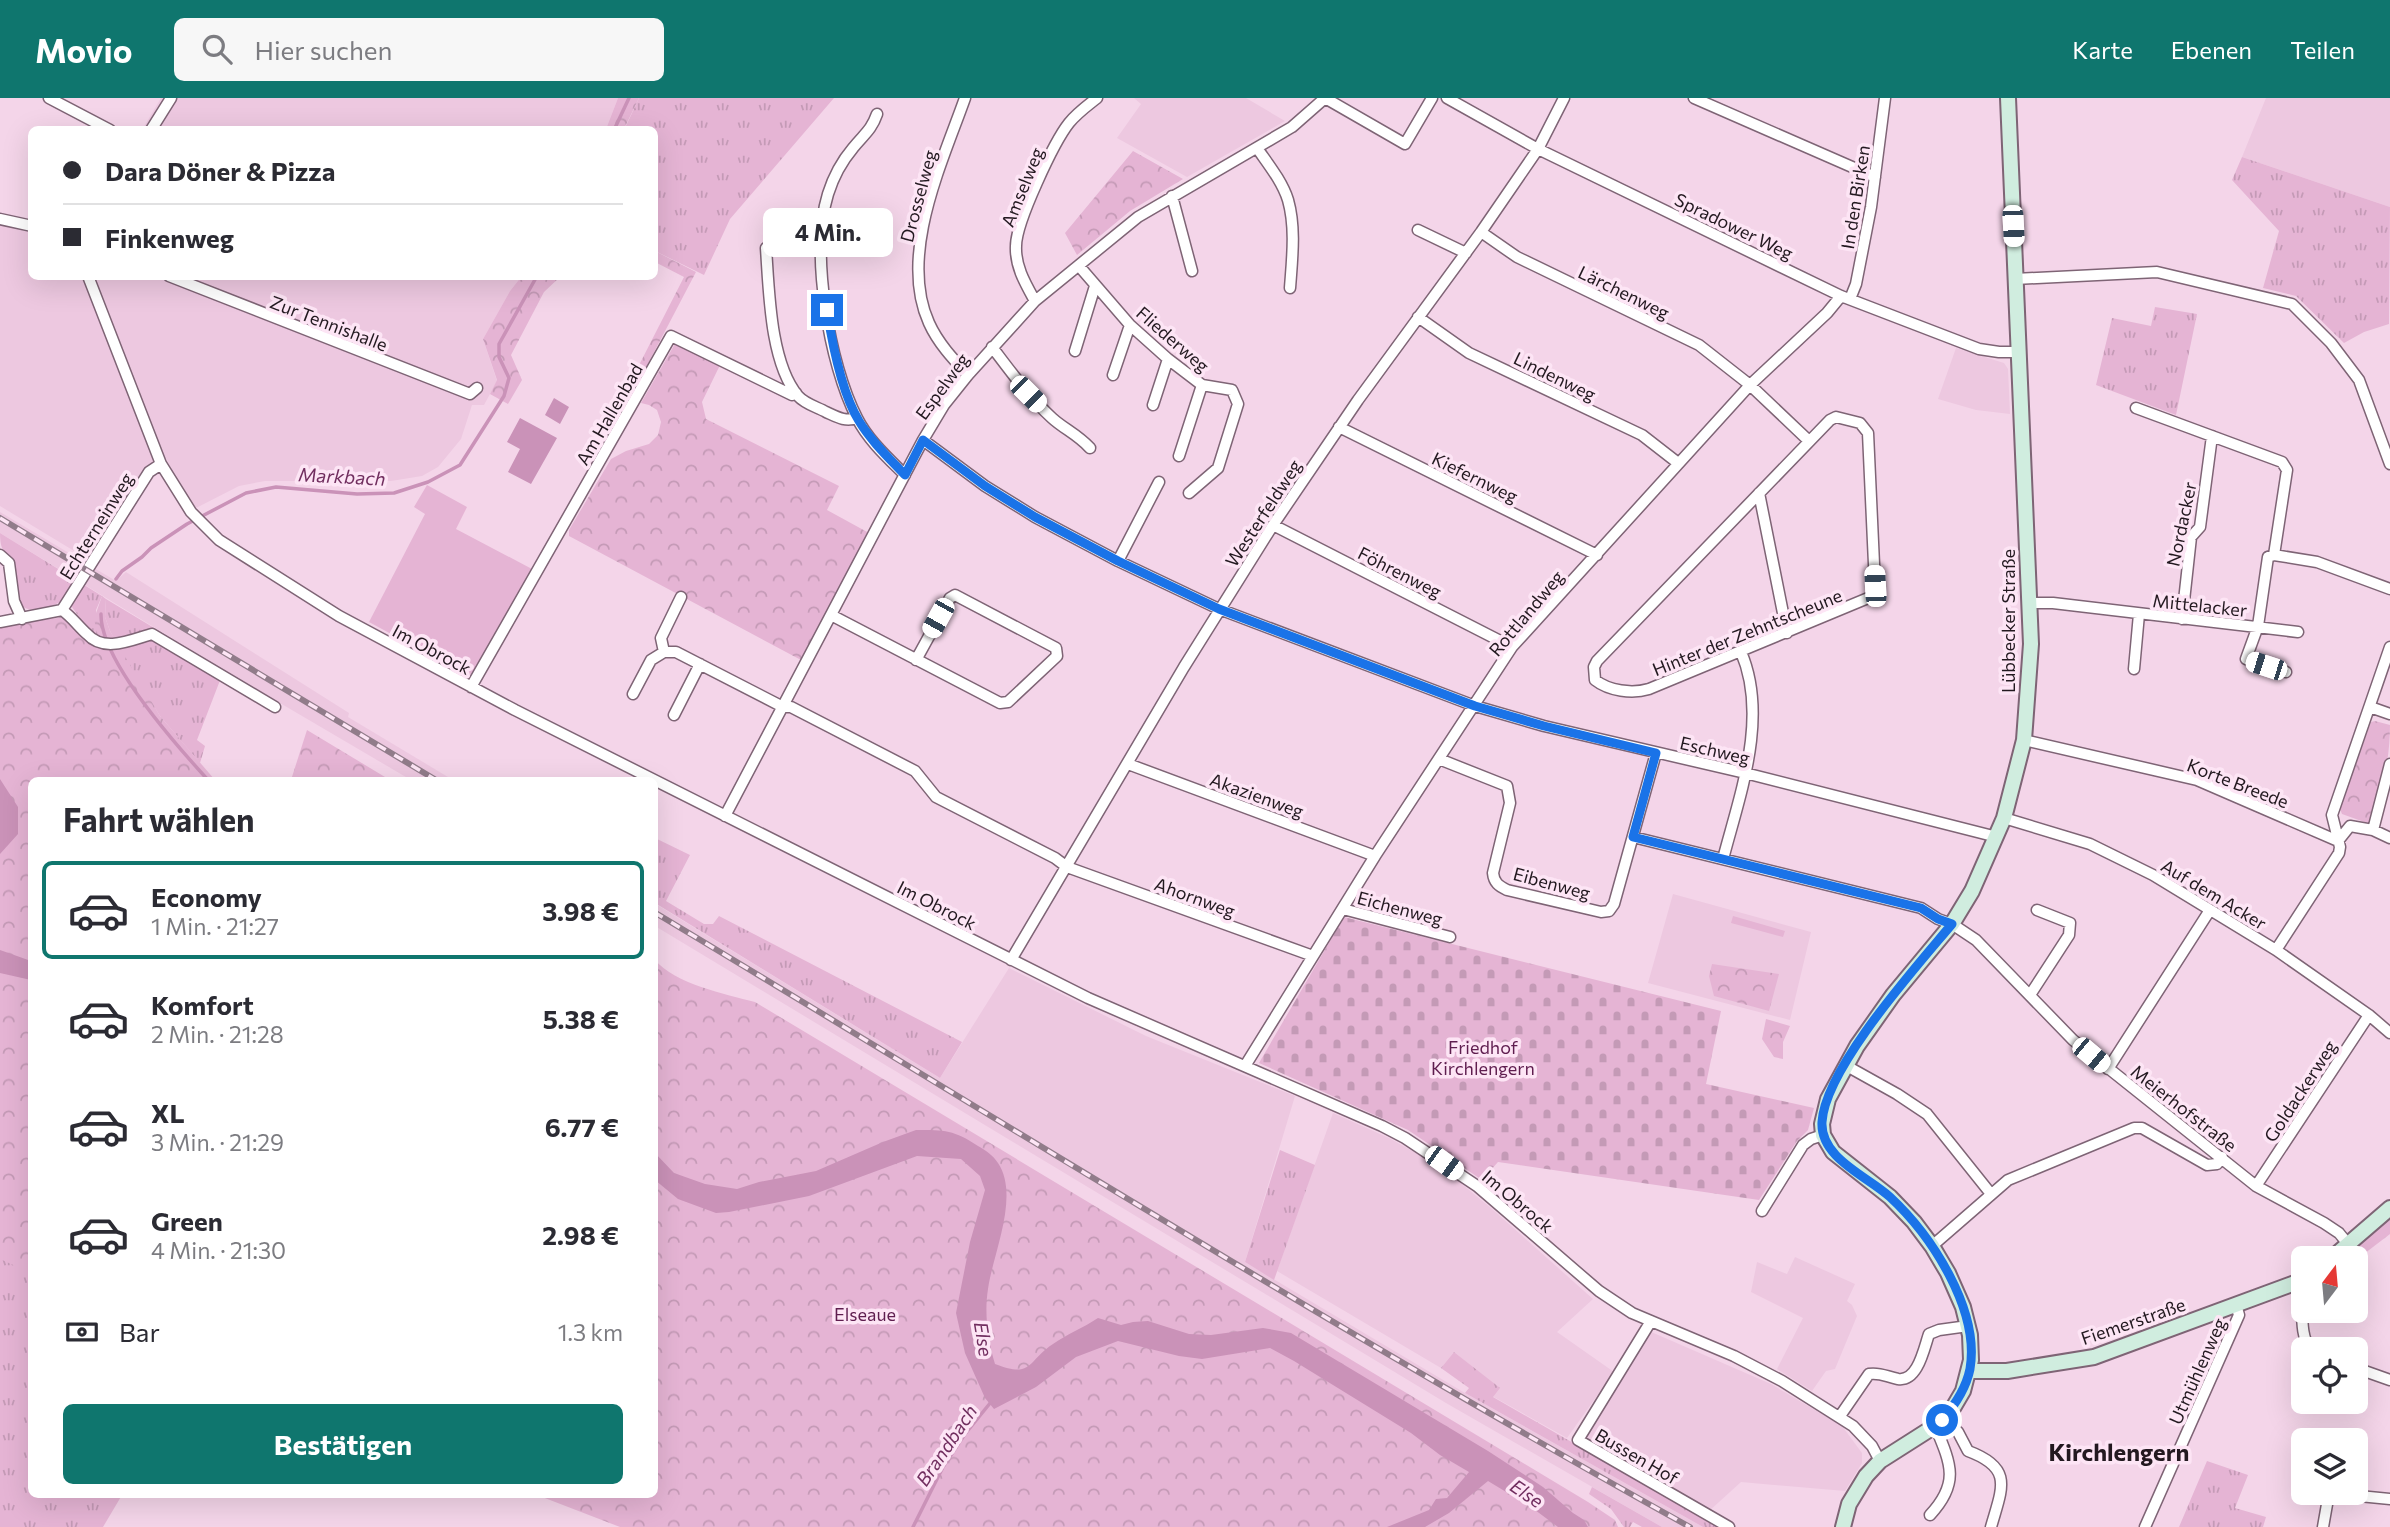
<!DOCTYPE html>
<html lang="de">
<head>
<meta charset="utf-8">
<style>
	body { margin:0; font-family:Commissioner,sans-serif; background:#f7f7f7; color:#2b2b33; height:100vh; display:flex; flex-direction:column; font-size:26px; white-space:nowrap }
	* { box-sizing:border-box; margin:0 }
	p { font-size:23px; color:#7c7c81 }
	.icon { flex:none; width:38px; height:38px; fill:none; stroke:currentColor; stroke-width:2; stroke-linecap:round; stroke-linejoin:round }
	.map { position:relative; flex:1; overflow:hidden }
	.panel { position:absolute; left:28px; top:679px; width:630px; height:721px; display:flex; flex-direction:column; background:#fff; border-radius:10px; box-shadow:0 7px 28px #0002 }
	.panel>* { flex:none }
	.hud { position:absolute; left:28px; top:28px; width:630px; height:154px; border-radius:10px; box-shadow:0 7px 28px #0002; display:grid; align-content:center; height:154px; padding:0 35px; background:#fff }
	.needle { width:46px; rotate:16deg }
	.fabs { position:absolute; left:2291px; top:1148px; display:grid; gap:14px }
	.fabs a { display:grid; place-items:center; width:77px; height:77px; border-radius:10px; background:#fff; box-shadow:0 7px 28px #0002; font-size:35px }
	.end { position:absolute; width:32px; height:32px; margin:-16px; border:9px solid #1a73e8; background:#fff; box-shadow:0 0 0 4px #fff }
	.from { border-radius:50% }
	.bubble { position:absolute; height:49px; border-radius:10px; background:#fff; box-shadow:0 7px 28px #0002; font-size:23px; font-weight:700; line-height:49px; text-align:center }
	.car { position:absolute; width:21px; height:42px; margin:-21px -10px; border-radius:9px; box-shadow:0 0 5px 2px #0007; background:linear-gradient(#fff 24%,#345 0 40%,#fff 0 76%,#345 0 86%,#fff 0) }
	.hud b { display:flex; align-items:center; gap:24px; height:66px; font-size:26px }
	.hud b+b { border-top:2px solid #e1e1e2 }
	.hud i { width:18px; height:18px; background:#2b2b33 }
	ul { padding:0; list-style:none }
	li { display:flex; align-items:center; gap:21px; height:98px; margin:0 14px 10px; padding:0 21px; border:4px solid transparent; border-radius:10px }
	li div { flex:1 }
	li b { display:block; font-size:26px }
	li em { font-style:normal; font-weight:700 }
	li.selected { border-color:#0f766e }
	li>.icon { width:63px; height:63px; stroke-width:1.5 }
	h2 { padding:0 35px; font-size:32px; line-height:84px }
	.pay { display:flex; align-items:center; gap:18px; height:77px; padding:0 35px; font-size:26px }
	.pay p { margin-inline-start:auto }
	.cta { display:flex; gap:14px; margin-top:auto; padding:14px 35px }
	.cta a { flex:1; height:80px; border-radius:10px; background:#0f766e; color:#fff; font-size:28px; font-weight:700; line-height:80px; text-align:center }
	header { display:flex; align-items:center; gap:42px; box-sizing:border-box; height:98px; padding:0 35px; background:#0f766e; color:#fff }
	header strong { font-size:33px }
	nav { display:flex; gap:38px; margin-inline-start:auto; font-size:24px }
	.search { width:490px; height:63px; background:#f7f7f7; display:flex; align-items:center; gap:18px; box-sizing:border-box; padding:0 24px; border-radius:10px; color:#7c7c81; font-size:26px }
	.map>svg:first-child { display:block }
</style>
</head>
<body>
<header>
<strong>Movio</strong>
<div class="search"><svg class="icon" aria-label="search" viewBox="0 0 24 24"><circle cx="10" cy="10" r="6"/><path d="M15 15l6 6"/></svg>Hier suchen</div>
<nav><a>Karte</a><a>Ebenen</a><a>Teilen</a></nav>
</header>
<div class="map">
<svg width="2390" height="1429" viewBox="0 0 2390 1429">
	<defs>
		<pattern id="grass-tufts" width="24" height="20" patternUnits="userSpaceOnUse" patternTransform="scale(1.75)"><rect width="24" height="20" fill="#e5b4d4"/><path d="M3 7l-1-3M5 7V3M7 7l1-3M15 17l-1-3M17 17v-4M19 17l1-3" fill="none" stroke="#c49ab6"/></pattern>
		<pattern id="forest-crowns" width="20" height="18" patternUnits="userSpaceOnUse" patternTransform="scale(1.75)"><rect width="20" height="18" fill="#e5b4d4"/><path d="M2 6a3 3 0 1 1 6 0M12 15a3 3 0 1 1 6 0" fill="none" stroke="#c49ab6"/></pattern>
		<pattern id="cemetery-stones" width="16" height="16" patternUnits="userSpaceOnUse" patternTransform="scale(1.75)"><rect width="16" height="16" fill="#e5b4d4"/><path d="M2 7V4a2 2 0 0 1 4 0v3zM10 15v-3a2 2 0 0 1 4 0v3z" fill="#c49ab6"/></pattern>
	</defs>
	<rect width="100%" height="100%" fill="#f4d5e9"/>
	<path fill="#edc8e0" d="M161,0H618L606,31L142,32Z
		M1134,0H1246L1285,23L1187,79L1117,40L1141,6Z
		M2266,0H2390V109L2242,59Z
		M0,127L31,134L32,178L521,179L510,193L483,241L497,283L484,307H472L461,341L438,369L422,378L391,383H265L239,388L196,410L178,384L166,360L145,369L89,462L0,408Z
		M1956,250L2004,265L2008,271L2010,316L1976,312L1938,301Z
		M0,414L116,483L126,474L349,615L348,619L453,682H411L224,572L0,435Z
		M1673,796L1811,834L1790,922L1648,885Z
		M654,805L940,980L1009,870L1146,938L1295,998L1245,1164L1465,1295L1703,1429H1662L1446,1305L655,828Z
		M1333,1015L1389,1040L1441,1069L1491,1110L1593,1201L1557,1234L1614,1274L1567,1340L1492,1298L1499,1290L1454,1254L1441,1270L1277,1173Z
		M1795,1159L1855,1186L1847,1203L1852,1207L1857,1218L1835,1271L1826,1273L1812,1293L1777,1271L1803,1220L1751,1194L1757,1164L1787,1176Z
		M1649,1233L1771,1286L1842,1328L1862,1355V1365L1845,1393L1741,1384L1708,1414L1584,1342Z"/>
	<path fill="url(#grass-tufts)" d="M639,0H834L730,121L704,177L655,153L654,32H624Z
		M2242,59L2390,109L2389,226L2364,234L2344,245L2296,198L2263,190L2279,133L2232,82Z
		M2155,209L2197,216L2176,317L2096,287L2112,220L2151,228Z
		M0,435L102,498L96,512L99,541L92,538L72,509L62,503C50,510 25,519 17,502C13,492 16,479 13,469C8,452 0,458 0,435Z
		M106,501L224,572L197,642L205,648L200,665L160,618L130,570L110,533L105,519Z
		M655,740L690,757L666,803L704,826H713L719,818L962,944L940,980L655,805Z
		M0,895L31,903L32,1396L122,1397L103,1429H0Z
		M1280,1052L1315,1067L1274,1182L1245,1164Z
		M1454,1254L1500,1290L1493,1299L1720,1429H1703L1465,1295L1469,1290L1441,1270Z
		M2207,1363L2248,1377L2235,1410L2266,1419L2263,1429H2179Z
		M1592,1389L1662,1429H1642L1633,1424L1630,1429H1624L1611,1411L1589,1396Z"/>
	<path fill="url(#forest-crowns)" d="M618,0H639L624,31H606Z
		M1133,53L1183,81L1130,113L1077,157L1065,135Z
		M655,153L696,174L641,279L635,275L684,179L655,164Z
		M521,179H560L544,194L511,257L522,282L508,306L490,296L497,282L483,241L510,193Z
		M676,244L721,265L702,304L706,321L839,388L827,412L869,435L801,562L569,438V432L611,361L626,353L649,346L658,337L661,324L657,312L649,307L641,305Z
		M102,498L106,501L105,519L110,533L160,618L215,682H32L31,1175L0,1161V526L67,519L98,538L94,521Z
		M2375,623L2390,627C2390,660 2383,693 2371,723L2367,725L2342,716L2340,711L2371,624Z
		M307,632L390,682H291Z
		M655,862C675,886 725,896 755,904L1588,1404L1615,1422L1618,1429H620L537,1397L654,1396Z
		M1712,866L1779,876L1769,913L1714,898L1709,878Z
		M1766,921L1790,928L1783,944V961L1774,959L1762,941Z
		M2390,1122V1136L2356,1162V1160H2345Z"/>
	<path fill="url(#cemetery-stones)" d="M1344,819L1721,913L1706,986L1814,1010L1808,1032L1797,1043L1759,1102L1498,1064L1482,1082L1408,1032L1259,965Z"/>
	<path fill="#e5b4d4" d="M427,387L467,409L456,431L532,471L479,567L469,578L369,524L425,416L414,409Z
		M1733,818L1785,833L1783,839L1731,825Z"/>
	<path fill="#ca92b8" d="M554,300L569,309L560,326L545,317Z
		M520,320L557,340L531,386L508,374L520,351L507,344Z
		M0,681L18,709V736L0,756Z
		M0,852L31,863V882L0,875Z
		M916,1032C945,1032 954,1032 978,1048C985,1052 993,1057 998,1065C1020,1098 993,1155 988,1191C984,1216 988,1242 995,1266C1033,1281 1027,1263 1053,1246C1067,1236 1083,1230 1098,1220L1121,1227L1133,1224L1148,1223L1189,1236L1211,1237L1263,1230L1291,1235L1488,1353L1543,1389L1573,1415L1584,1422L1588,1429H1558L1531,1409L1488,1383L1449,1415L1425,1429H1387L1429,1412L1436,1401L1447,1400L1469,1374L1440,1357L1411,1335L1294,1263L1270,1250L1202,1261L1179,1258L1118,1243L1076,1259L1036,1289L994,1311L985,1300L965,1255L956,1215L970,1144L985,1092L980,1078L961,1061L917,1058L809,1098L729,1114L716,1115L678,1101L655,1082V1055L674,1075L705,1086L737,1091L759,1084L816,1073L883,1044Z"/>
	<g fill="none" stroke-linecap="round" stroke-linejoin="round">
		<path stroke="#ca92b8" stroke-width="3.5" d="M614,32L629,0
			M116,481L122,473L142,459L151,450L187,426L246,395L276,389L357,396L394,395L428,384L460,367L504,298L509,280L499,259V246L537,178
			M101,516C100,562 177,648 208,682
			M913,1429L943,1369L965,1336L991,1304"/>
		<g stroke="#7e6475" stroke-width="13">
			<path id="street" d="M49,0L110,32
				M965,0C942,65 898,157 929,225C938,245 953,261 968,277
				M1325,0L1405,46L1432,0
				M1447,0L1538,51L1841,198L1979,251L1999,254H2019
				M1694,0L1875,79
				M877,16C871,33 864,36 853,50C842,63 833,80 828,96C810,154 829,266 857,320C868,342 888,360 905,377
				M151,32L171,0
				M1257,50C1268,66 1282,83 1288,102C1296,130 1292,162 1290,190
				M1172,98L1192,173
				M0,121L32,128
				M1418,132L1466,155
				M1481,134L1517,159L1699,247L1750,287L1809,343
				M766,150C769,192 770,265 798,298C805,306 817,309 826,314C837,319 845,324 857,320
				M1079,168L1130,227L1168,261L1202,287L1232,292L1238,306L1218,370L1189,395
				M88,178L161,366L191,414L219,442L339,518L515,612L1088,900L1382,1028L1405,1040L1477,1088L1599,1193L1632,1215L1734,1258L1782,1283L1853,1328L1872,1348L1880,1363
				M169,178L470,296L477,290
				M2015,181L2157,174L2292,206L2331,245L2359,282L2390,366
				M1850,201L1856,186L1871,109L1885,0
				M1035,203C1025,185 1015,168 1016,148C1016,124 1054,44 1069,25C1077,15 1087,8 1097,0
				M1418,219L1469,255L1642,337L1678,365
				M992,249C1011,274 1029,299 1052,320C1064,331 1077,336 1090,350
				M1075,253L1095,188
				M1113,277L1130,227
				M1153,307L1168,261
				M2136,310L2282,364L2287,372L2274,457
				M1836,319L1860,325L1868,335L1875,488L1873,498L1649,591C1632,596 1609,593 1595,582L1594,569L1597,563L1830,322Z
				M1339,329L1597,457
				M923,342L985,388L1035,419L1118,463L1219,511L1475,608L1544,628L1745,675L1997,739
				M1179,358L1202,287
				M1759,395L1787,535
				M1273,427L1512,549
				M0,457L9,465L14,503L22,521
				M1118,463L1159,384
				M2029,505H2053L2298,534
				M62,512L149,374L161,366
				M831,517L1000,605L1008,604L1057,558L1056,550L955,497L950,500L916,562
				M2182,521L2191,439L2200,429L2212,338
				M0,524L62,512C72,519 78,528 87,536C104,555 131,542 152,536L275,609
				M664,554H676L783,609H791L915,673L936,699L1055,760L1067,769L1313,858
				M2134,571L2139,516
				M2286,574L2246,561L2258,528L2268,459L2274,457L2317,464L2390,491
				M471,589L671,238L792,297L796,295
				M633,596L651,562L664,554L661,540L681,499
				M2370,609L2390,616
				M674,617L700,566
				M2024,642L2197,682L2338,743L2350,728L2373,732L2390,740
				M1439,661L1507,688L1510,705L1493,775C1494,785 1499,788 1507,792L1601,814L1609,813L1614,806L1656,655
				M1128,666L1375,758
				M725,718L923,342L944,307L968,277L1035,203L1138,119L1292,29L1325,0
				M2004,720L2090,746L2153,777L2276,852L2369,917L2390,935
				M2373,732L2390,666
				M1633,739L1921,810L1938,821L1952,826L1976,842L2073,942L2256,1088L2324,1125L2339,1135L2348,1146
				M1723,761C1740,696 1769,619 1741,554
				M1343,811L1450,839
				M2276,852L2339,755L2340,749L2332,717L2390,549
				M1011,862L1184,569L1273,427L1358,302L1481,134L1538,51L1564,0
				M2030,897L2069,837L2070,825L2037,812
				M1845,967L1897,996L1927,1016L1991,1096
				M1245,968L1375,758L1512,549L1750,287L1827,215L1841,198
				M2108,971L2210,812
				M2256,1088L2369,917
				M1762,1113L1803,1047L1811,1041L1823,1037
				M1932,1148L2008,1082L2134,1030H2142L2207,1067L2217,1066L2222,1059
				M2300,1184C2304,1203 2298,1239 2311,1251
				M1651,1223L1578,1342L1729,1429
				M2356,1270L2390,1282
				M1840,1318L1869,1276C1880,1274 1887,1279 1898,1281C1918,1284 1924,1250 1929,1236L1939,1232L1968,1228
				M1942,1322L1958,1334L1968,1353C2014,1370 2002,1390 1991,1429
				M1930,1417C1960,1385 1951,1366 1935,1328
				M2145,1429L2239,1217L2236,1207
				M2323,1429L2329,1395L2390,1401"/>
		</g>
		<g stroke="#7e6475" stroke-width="18">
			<path id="secondary" d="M2332,1160L2390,1110
				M1969,1273H2007L2094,1259L2303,1182
				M1843,1429L1849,1406L1866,1378L1880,1363L1935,1328L1953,1310L1963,1293L1971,1262L1970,1237L1963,1209L1948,1175L1932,1148L1914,1124L1890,1099L1833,1054L1823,1037L1822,1026L1828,1001L1857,948L1893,897L1952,826L1972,793L2004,720L2024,642L2031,546L2008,0"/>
		</g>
		<use href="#street" stroke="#fff" stroke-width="10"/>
		<use href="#secondary" stroke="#d0eddf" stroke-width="14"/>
		<g stroke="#917c8a" stroke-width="6">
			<path id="rail" d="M0,420L436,682
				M654,814C998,1021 1339,1234 1690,1429"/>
		</g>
		<use href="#rail" stroke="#fde5f5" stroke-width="3.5" stroke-dasharray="10" stroke-linecap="butt"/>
	</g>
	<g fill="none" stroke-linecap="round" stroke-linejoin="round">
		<path stroke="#1a73e8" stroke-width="9" d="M827,212C832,244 841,294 859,323C871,343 889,360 905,377L923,342L985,388L1035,419L1118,463L1219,511L1475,608L1544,628L1656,655L1633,739L1921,810L1938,821L1952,826C1917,868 1825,970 1822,1024C1820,1060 1867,1078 1890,1099C1932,1138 1980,1212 1970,1271C1966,1291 1955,1307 1942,1322"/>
	</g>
	<g text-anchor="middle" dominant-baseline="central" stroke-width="7" stroke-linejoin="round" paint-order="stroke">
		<g font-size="18" fill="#231920" stroke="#fde5f5">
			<text transform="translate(1022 89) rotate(-68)">Amselweg</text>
			<text transform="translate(918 98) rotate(-75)">Drosselweg</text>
			<text transform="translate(1855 99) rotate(-81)">In den Birken</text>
			<text transform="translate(1734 128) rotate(26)">Spradower Weg</text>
			<text transform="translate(1624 194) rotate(26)">Lärchenweg</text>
			<text transform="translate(329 225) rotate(21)">Zur Tennishalle</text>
			<text transform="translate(1173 241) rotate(41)">Fliederweg</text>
			<text transform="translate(1555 278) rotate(26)">Lindenweg</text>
			<text transform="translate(942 288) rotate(-54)">Espelweg</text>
			<text transform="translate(609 316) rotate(-60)">Am Hallenbad</text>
			<text transform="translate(1475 379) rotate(26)">Kiefernweg</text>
			<text transform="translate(1263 415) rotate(-57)">Westerfeldweg</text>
			<text transform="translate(2181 426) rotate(-78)">Nordacker</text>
			<text transform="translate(96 428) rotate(-58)">Echterneinweg</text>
			<text transform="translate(1400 474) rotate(27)">Föhrenweg</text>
			<text transform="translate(2200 507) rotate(6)">Mittelacker</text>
			<text transform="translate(1526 515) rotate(-50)">Rottlandweg</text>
			<text transform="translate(2008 523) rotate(-90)">Lübbecker Straße</text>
			<text transform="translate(1747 534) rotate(-22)">Hinter der Zehntscheune</text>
			<text transform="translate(432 551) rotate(28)">Im Obrock</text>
			<text transform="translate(1715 652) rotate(13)">Eschweg</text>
			<text transform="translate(2238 685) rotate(21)">Korte Breede</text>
			<text transform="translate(1257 697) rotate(20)">Akazienweg</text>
			<text transform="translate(1552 785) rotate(15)">Eibenweg</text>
			<text transform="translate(2214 796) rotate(31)">Auf dem Acker</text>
			<text transform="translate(1195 799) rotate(20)">Ahornweg</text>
			<text transform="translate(937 807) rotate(27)">Im Obrock</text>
			<text transform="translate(1400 810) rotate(15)">Eichenweg</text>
			<text transform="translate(2300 993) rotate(-57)">Goldackerweg</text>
			<text transform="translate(2184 1010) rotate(38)">Meierhofstraße</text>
			<text transform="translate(1518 1103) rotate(40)">Im Obrock</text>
			<text transform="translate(2133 1223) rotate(-19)">Fiemerstraße</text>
			<text transform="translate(2197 1273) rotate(-66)">Utmühlenweg</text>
			<text transform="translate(1637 1358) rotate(30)">Bussen Hof</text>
		</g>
		<g font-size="18" fill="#5f1d4f" stroke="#fde5f5">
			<text x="1483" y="949">Friedhof<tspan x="1483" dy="21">Kirchlengern</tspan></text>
			<text x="865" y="1216">Elseaue</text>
		</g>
		<g font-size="19" font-style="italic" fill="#712e5f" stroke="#fde5f5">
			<text transform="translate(342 378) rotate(3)">Markbach</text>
			<text transform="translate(984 1241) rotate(81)">Else</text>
			<text transform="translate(946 1347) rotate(-56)">Brandbach</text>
			<text transform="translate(1527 1395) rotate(34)">Else</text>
		</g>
		<g font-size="24" font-weight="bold" fill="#231920" stroke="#fde5f5">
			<text x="2119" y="1353">Kirchlengern</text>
		</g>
	</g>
</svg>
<div class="fabs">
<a><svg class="needle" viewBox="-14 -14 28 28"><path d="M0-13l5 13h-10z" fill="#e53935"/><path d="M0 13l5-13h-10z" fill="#7c7c81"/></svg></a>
<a><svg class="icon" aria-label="locate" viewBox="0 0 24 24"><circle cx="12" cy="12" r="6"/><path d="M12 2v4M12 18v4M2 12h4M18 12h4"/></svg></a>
<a><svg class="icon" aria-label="layers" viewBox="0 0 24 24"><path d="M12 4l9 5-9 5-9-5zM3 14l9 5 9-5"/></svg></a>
</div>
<i class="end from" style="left:1942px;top:1322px"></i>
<i class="end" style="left:827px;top:212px"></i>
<div class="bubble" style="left:763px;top:110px;width:130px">4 Min.</div>
<i class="car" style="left:2013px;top:128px;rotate:177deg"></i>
<i class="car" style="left:1028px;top:296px;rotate:135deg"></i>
<i class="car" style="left:1875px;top:488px;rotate:357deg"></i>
<i class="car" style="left:938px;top:520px;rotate:209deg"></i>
<i class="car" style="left:2266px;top:568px;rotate:288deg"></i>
<i class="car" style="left:2091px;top:957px;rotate:130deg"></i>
<i class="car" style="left:1444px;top:1065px;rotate:126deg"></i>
<div class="hud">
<b><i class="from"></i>Dara Döner &amp; Pizza</b>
<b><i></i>Finkenweg</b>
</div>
<section class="panel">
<h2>Fahrt wählen</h2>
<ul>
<li class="selected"><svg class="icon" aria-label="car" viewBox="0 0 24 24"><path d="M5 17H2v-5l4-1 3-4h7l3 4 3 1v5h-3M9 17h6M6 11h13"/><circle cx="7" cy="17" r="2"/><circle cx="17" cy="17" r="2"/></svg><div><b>Economy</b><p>1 Min. · 21:27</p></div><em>3.98 €</em></li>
<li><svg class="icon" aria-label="car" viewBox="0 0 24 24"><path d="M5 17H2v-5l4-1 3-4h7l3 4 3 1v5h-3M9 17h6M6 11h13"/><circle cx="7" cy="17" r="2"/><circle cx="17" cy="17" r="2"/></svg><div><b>Komfort</b><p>2 Min. · 21:28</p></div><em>5.38 €</em></li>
<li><svg class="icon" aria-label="car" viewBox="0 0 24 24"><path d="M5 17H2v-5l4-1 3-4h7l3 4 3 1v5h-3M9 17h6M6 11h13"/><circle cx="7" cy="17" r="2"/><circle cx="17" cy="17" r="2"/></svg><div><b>XL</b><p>3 Min. · 21:29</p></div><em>6.77 €</em></li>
<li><svg class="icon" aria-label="car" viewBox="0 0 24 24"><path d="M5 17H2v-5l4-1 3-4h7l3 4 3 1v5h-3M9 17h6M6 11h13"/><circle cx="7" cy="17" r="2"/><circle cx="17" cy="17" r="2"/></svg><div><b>Green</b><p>4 Min. · 21:30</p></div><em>2.98 €</em></li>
</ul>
<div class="pay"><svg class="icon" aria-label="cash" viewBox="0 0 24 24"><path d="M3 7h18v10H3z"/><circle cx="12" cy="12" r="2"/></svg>Bar<p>1.3 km</p></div>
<div class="cta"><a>Bestätigen</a></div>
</section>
</div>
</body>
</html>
